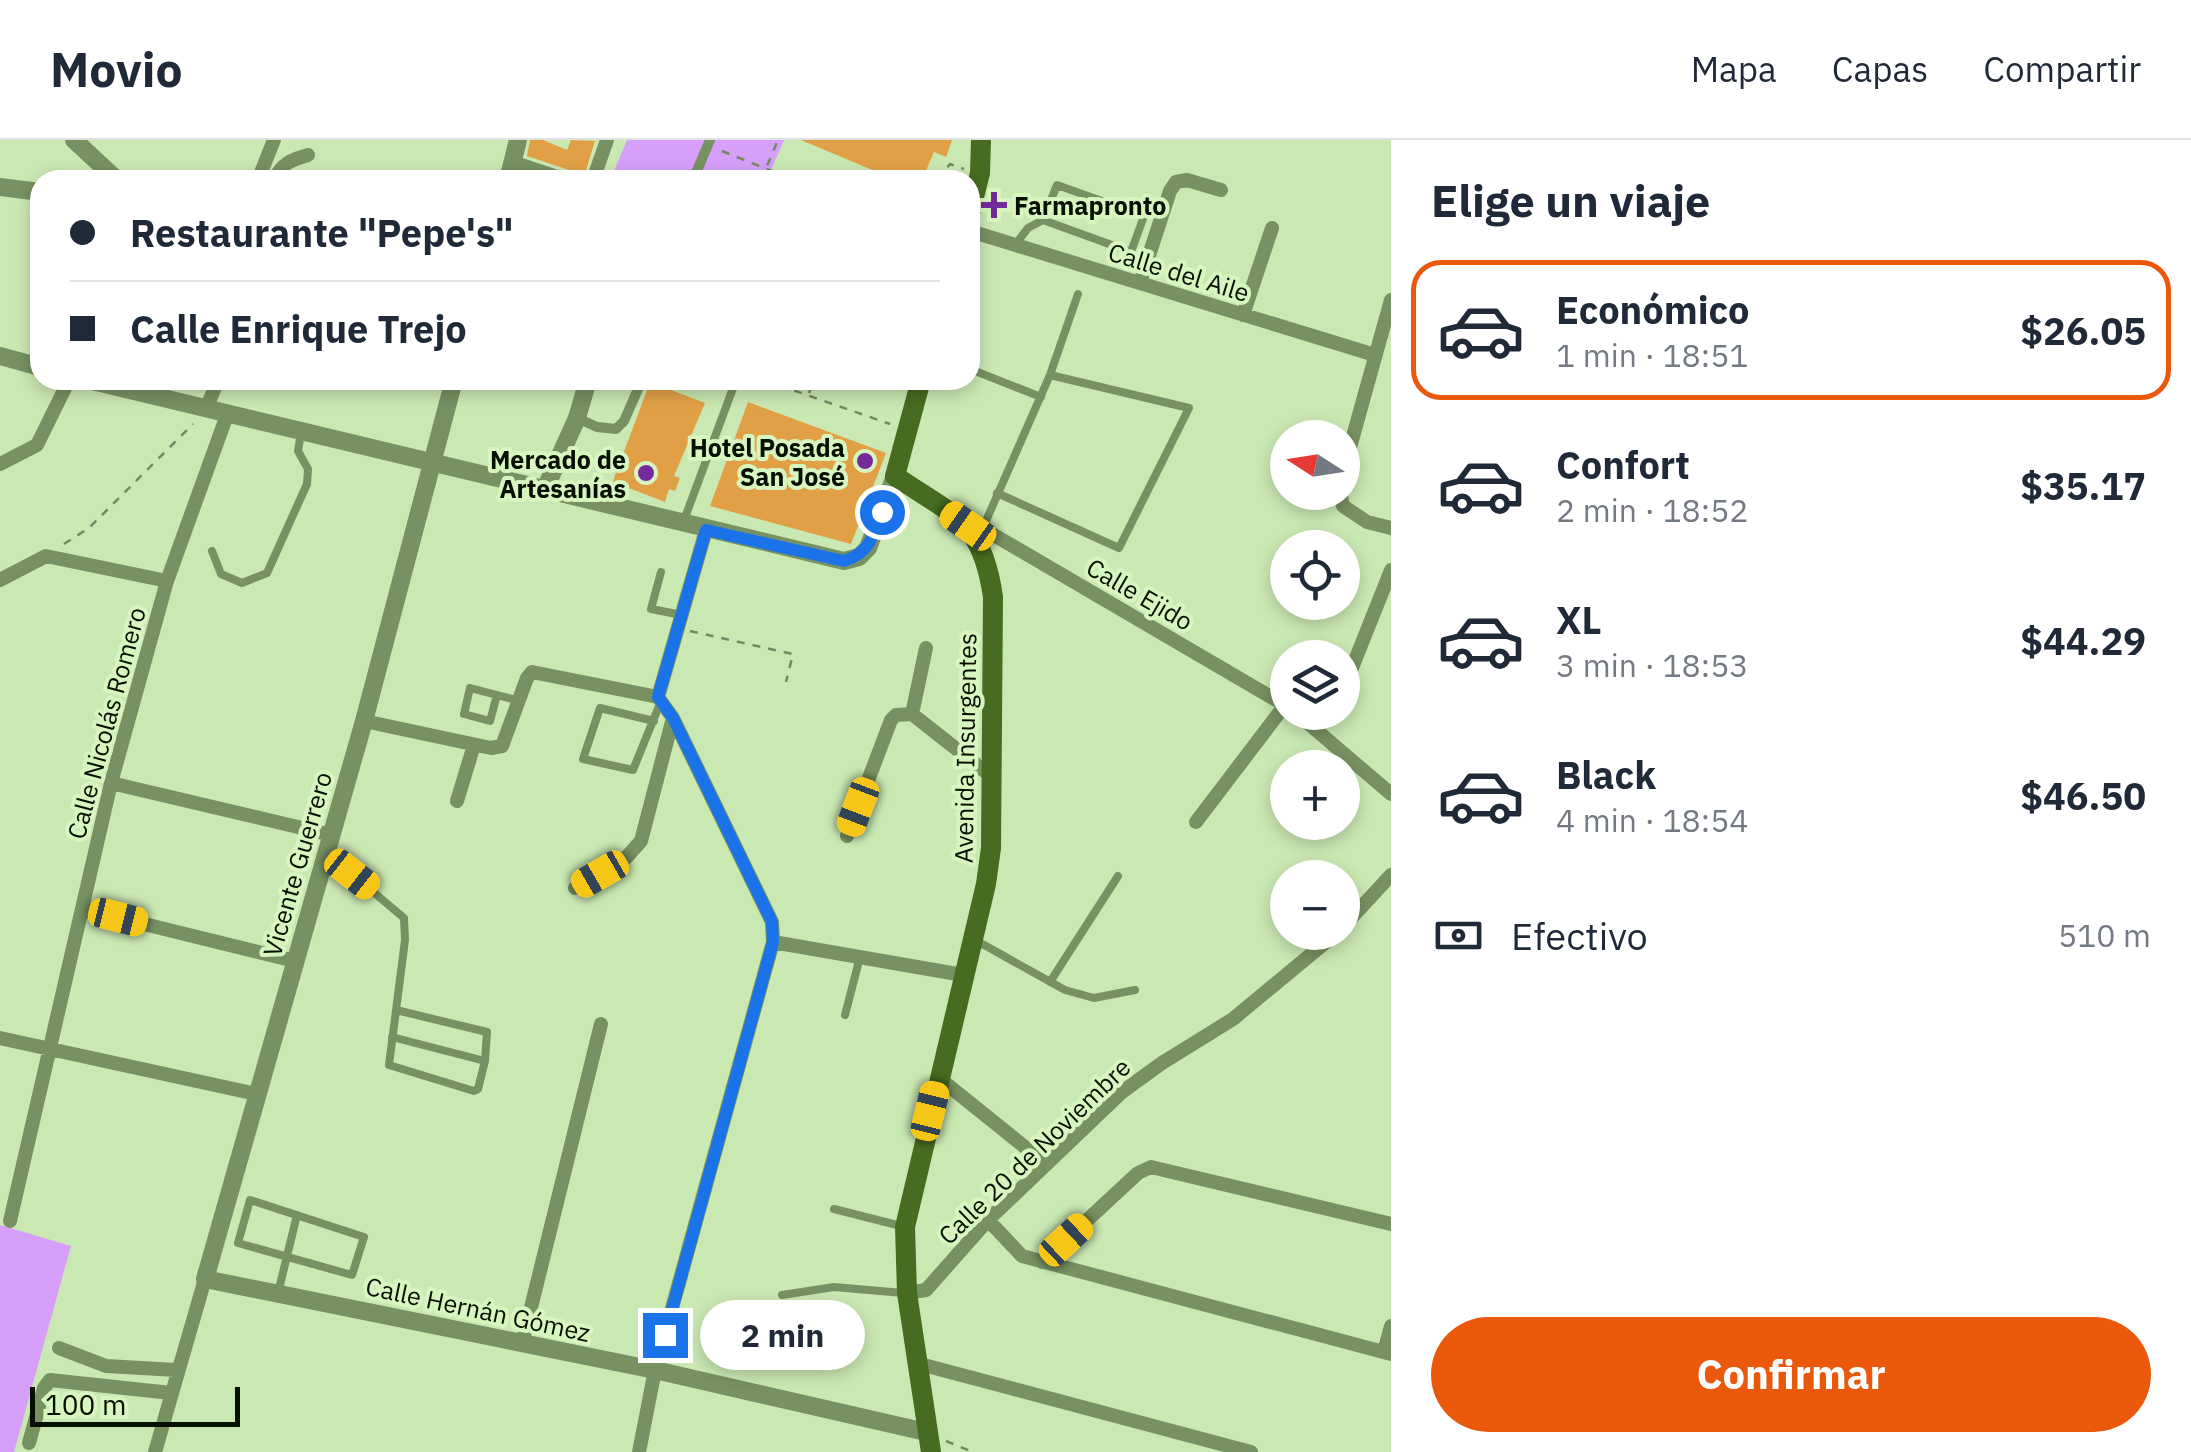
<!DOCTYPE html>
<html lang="es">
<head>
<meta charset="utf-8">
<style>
	body { margin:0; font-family:"IBM Plex Sans",sans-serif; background:#f2f2f3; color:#1f2937; height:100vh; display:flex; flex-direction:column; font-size:38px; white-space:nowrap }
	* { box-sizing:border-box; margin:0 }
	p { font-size:32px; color:#747a83 }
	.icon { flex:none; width:55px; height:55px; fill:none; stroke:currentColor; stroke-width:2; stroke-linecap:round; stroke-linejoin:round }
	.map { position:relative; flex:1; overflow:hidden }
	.drawer { display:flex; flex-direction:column; background:#fff; width:800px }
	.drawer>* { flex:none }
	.guide { position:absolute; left:30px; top:30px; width:950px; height:220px; border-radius:30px; box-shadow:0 5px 15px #0003; display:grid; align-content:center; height:220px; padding:0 40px; background:#fff }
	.needle { width:65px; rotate:282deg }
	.fabs { position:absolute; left:1270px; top:280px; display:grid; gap:20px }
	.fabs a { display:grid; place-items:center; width:90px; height:90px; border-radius:50%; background:#fff; box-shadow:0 5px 15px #0003; font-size:50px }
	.scale { position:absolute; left:30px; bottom:25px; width:210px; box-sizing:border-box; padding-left:10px; border:5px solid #060f01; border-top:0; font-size:28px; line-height:35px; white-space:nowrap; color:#060f01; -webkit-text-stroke:8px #d7f5bf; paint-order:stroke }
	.end { position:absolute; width:45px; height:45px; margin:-22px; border:12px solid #1a73e8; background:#fff; box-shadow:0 0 0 5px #fff }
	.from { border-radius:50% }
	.bubble { position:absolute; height:70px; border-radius:35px; background:#fff; box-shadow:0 5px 15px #0003; font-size:32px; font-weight:700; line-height:70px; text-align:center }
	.car { position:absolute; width:30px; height:60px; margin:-30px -15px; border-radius:12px; box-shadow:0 0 8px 2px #0007; background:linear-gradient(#f5c518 24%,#345 0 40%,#f5c518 0 76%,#345 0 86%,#f5c518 0) }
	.guide b { display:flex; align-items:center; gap:35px; height:95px; font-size:38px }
	.guide b+b { border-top:2px solid #e0e1e3 }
	.guide i { width:25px; height:25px; background:#1f2937 }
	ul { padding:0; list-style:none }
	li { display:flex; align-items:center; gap:30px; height:140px; margin:0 20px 15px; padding:0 20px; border:5px solid transparent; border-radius:30px }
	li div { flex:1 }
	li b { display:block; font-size:38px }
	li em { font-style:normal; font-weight:700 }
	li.active { border-color:#ea580c }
	li>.icon { width:90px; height:90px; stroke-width:1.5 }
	h2 { padding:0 40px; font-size:45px; line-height:120px }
	.pay { display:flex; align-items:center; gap:25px; height:110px; padding:0 40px; font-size:38px }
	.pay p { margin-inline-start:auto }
	.primary-button { display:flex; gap:20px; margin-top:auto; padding:20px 40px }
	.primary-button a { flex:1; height:115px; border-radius:60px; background:#ea580c; color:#fff; font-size:40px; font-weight:700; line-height:115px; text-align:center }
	header { display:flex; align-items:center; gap:60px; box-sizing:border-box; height:140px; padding:0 50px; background:#fff; border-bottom:2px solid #e0e1e3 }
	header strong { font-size:48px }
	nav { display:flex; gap:55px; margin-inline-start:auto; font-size:35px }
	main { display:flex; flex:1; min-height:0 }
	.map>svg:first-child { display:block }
</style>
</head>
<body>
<header>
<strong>Movio</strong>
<nav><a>Mapa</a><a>Capas</a><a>Compartir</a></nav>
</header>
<main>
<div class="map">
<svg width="1391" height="1312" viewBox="0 0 1391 1312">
	<rect width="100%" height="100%" fill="#cae8b2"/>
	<path fill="#d69ff9" d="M627,0H784L767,40H622L612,36Z
		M0,1085L71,1106L14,1312H0Z"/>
	<path fill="#e2a046" d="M530,0H543L567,10L571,0L595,1L583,40H576L569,30L527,16Z
		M801,0H952L946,17L934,12L922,40H896Z
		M650,242L705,263L674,336L680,338L675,351L669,349L665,362L613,342L617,329L611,327L616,315L622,317Z
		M748,262L886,313L851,404L710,366Z"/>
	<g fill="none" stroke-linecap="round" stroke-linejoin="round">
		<path stroke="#748964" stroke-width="2.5" stroke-dasharray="8 8" stroke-linecap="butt" d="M722,11L794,40
			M761,40L778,0
			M938,40L950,24L964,29
			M764,240L890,284
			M809,253L814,240
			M64,404L89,388L193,284
			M690,491L793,514L786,542
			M946,1301L973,1312"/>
		<path stroke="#779162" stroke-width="8" d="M1015,105L1028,88L1043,80L1057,45L1144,76L1131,112L1043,80
			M970,229L1041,257
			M1050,235L1078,154
			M411,245L412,240
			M683,383L736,240
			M982,390L1050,235L1189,268L1119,408L997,353
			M212,411L221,434L242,443L267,433L307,344L308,329L298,311L301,293
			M661,432L651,469L682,475
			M497,555L490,581L464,574L470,548L520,561
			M654,581L600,568L583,619L633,630L661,561
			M323,724L352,734L404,778L405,800L389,925L474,951L478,949L485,921
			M977,801L1065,850L1094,858L1135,850
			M1050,842L1118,736
			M845,875L860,817
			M392,897L485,921L487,892L396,870
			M250,1060L364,1097L352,1135L238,1103Z
			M834,1069L905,1087
			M278,1153L297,1075
			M782,1155L834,1147L903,1153"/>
		<path stroke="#779162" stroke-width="10" d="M693,40L710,0
			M577,278L597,287L616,289L624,281L642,240"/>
		<path stroke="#779162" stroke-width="14" d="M512,22L566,40
			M258,40L274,0
			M274,40C282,23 291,20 308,15
			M593,40L607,0
			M970,91L1375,215
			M1140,143L1170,51L1176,42L1187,40L1221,50
			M1243,175L1272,88
			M206,269L218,240
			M0,324L37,305L69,240
			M1342,336L1391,160
			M1340,352L1343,366L1367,382L1391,388
			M968,386L987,391L1288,567
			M0,440L46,416L167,441
			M1342,553L1391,430
			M658,557L706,390
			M1295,572L1391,654
			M912,574L926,508
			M364,581L491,608L502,606L527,538L532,532L658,557
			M111,643L332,695
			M457,661L474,605
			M1196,682L1285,565
			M847,696L891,580L896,575L912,574L992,637
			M575,748L624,720L641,701L673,578
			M83,769L295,821
			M1342,788L1391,735
			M773,802L963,835
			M0,898L256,954
			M939,938L1046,1024
			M988,1080L1022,1116L1391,1214
			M10,1081L111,643L167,441L227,275
			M1042,1122L1138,1033L1151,1027L1391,1084
			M907,1153L926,1150L988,1080L1122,952L1162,923L1233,879L1338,792
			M522,1204L601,884
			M59,1208L106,1226L176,1230
			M1384,1212L1391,1186
			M916,1223L1251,1312
			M29,1303L44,1248L50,1240L171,1253
			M155,1312L205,1139
			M639,1312L655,1230L773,802L772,782L673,578L658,557"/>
		<path stroke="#779162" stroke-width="18" d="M74,0L117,40
			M508,40L518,0
			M0,47L40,52
			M0,216L40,227
			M88,240L844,421L859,417L868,408L895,336
			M454,240L364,581L205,1139L655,1230L926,1292
			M545,349L577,278L588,240"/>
		<path stroke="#476b20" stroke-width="20" d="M970,73L980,33L981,0
			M921,240L895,336C955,377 982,380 993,457L991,708L986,744L905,1087L907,1153L931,1312"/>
	</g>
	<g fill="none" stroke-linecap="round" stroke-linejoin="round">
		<path stroke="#1a73e8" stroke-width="12" d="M665,1195L773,802L772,782L673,578L658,557L706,390L844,421C870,413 873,396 882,372"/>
	</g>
	<g fill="#752a9c" stroke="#d7f5bf" stroke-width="4">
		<path d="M989 50h10v10h10v10h-10v10h-10v-10h-10v-10h10z"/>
		<circle cx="865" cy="321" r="10"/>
		<circle cx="646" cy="333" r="10"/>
	</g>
	<g text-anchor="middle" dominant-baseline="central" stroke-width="8" stroke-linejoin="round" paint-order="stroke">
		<g font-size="25" font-weight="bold" fill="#060f01" stroke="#d7f5bf" text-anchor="end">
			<text x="1014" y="65" text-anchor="start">Farmapronto</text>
			<text x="845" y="307">Hotel Posada<tspan x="845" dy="29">San José</tspan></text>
			<text x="626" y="319">Mercado de<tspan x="626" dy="29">Artesanías</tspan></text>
		</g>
		<g font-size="25" fill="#060f01" stroke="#d7f5bf">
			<text transform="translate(1179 132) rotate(17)">Calle del Aile</text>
			<text transform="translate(1140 454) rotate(30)">Calle Ejido</text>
			<text transform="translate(106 583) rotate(-75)">Calle Nicolás Romero</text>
			<text transform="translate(965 608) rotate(-89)">Avenida Insurgentes</text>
			<text transform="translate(297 724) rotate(-74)">Vicente Guerrero</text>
			<text transform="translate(1034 1011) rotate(-44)">Calle 20 de Noviembre</text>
			<text transform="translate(478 1169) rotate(12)">Calle Hernán Gómez</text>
		</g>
	</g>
</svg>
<div class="fabs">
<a><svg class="needle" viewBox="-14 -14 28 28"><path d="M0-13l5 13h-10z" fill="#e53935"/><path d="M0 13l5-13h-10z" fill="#747a83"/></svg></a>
<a><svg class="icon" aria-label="locate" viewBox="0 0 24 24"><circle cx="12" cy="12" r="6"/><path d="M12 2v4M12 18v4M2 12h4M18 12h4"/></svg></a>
<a><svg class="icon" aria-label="layers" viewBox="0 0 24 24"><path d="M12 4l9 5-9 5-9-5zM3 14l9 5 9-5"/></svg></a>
<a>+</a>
<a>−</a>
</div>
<div class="scale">100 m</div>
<i class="end from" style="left:882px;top:372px"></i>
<i class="end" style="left:665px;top:1195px"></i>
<div class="bubble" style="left:700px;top:1160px;width:165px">2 min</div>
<i class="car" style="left:968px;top:386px;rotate:305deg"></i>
<i class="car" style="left:858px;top:667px;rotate:201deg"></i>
<i class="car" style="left:352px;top:734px;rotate:128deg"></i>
<i class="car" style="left:600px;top:734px;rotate:240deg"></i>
<i class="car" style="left:118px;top:777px;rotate:104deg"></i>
<i class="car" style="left:930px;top:971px;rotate:14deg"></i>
<i class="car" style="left:1066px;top:1100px;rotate:47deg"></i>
<div class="guide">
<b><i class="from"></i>Restaurante &quot;Pepe's&quot;</b>
<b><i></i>Calle Enrique Trejo</b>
</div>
</div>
<section class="drawer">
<h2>Elige un viaje</h2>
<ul>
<li class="active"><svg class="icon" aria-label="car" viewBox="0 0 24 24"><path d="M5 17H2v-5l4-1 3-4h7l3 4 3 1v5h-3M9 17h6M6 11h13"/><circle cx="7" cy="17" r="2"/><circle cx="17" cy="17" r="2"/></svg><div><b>Económico</b><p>1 min · 18:51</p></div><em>$26.05</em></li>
<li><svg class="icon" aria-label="car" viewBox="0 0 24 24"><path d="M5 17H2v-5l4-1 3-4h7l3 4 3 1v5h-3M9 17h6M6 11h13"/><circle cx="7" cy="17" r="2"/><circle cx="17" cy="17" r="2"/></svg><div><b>Confort</b><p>2 min · 18:52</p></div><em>$35.17</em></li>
<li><svg class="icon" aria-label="car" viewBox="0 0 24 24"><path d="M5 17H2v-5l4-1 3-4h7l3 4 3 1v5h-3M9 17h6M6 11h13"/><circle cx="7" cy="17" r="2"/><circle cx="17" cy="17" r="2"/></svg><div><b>XL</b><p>3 min · 18:53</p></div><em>$44.29</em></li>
<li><svg class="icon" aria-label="car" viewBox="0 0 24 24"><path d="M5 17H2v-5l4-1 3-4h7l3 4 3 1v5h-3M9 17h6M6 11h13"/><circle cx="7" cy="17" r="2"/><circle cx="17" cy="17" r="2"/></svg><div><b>Black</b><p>4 min · 18:54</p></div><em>$46.50</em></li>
</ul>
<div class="pay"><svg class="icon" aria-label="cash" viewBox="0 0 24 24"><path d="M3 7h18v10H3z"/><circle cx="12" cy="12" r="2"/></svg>Efectivo<p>510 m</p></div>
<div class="primary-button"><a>Confirmar</a></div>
</section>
</main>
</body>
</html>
